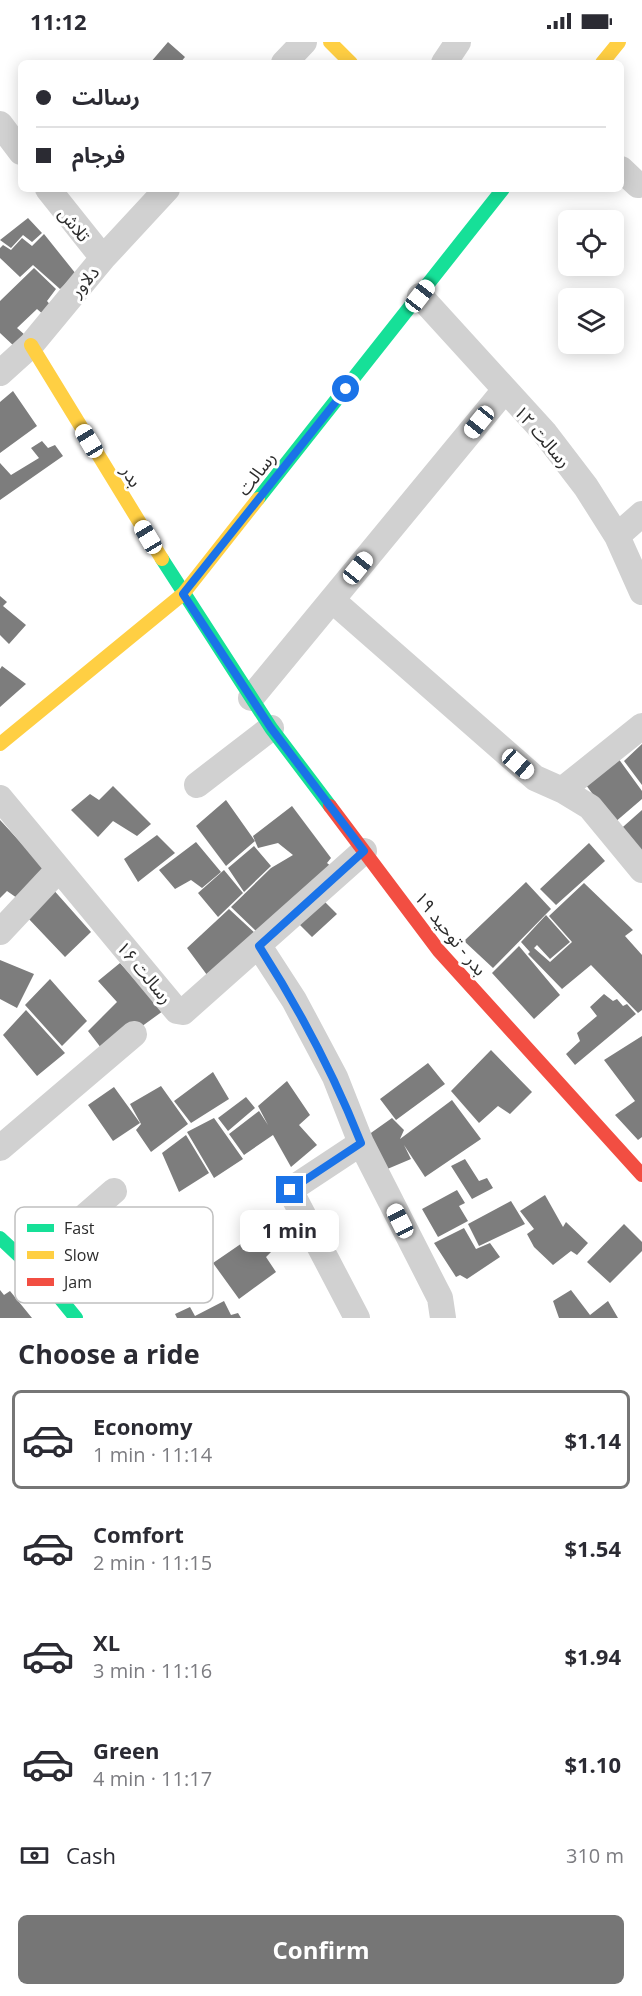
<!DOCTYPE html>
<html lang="en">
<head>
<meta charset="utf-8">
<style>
	body { margin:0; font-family:"Open Sans","Noto Sans Arabic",sans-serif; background:#f2f2f3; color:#2b2b33; height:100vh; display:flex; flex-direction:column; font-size:22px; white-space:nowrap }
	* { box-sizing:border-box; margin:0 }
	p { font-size:20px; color:#7c7c81 }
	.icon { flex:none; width:33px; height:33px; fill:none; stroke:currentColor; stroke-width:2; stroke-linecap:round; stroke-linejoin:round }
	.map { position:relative; height:1276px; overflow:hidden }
	.panel { display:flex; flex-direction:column; background:#fff; flex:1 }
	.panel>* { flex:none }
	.guide { position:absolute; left:18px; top:18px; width:606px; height:132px; border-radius:9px; box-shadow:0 3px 15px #0003; display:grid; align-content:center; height:132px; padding:0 18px; background:#fff }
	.tools { position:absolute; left:558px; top:168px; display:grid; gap:12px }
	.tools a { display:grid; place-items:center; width:66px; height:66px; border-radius:9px; background:#fff; box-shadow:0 3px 15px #0003; font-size:30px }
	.end { position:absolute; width:27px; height:27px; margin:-14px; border:8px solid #1a73e8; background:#fff; box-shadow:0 0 0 3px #fff }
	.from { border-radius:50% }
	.bubble { position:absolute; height:42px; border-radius:9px; background:#fff; box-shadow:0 3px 15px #0003; font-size:20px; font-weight:700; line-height:42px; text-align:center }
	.car { position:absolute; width:18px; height:36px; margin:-18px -9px; border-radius:8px; box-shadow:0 0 4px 2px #0007; background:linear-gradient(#fff 24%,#345 0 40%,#fff 0 76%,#345 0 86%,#fff 0) }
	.guide b { display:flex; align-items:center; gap:21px; height:57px; font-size:22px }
	.guide b+b { border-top:2px solid #e1e1e2 }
	.guide i { width:15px; height:15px; background:#2b2b33 }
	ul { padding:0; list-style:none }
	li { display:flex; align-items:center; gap:18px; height:99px; margin:0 12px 9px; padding:0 6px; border:3px solid transparent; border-radius:9px }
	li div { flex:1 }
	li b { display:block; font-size:22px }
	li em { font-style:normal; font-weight:700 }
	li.current { border-color:#767676 }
	li>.icon { width:54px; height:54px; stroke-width:1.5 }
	h2 { padding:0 18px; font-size:27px; line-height:72px }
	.pay { display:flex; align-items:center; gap:15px; height:66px; padding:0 18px; font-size:22px }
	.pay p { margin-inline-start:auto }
	.cta { display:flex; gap:12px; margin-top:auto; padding:12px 18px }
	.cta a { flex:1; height:69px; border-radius:9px; background:#767676; color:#fff; font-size:24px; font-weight:700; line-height:69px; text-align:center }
	.status { display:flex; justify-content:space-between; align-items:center; height:42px; padding:0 30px; background:#fff; direction:ltr }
	.status svg { height:16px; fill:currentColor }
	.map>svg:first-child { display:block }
</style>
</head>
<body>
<div class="status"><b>11:12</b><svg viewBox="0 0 49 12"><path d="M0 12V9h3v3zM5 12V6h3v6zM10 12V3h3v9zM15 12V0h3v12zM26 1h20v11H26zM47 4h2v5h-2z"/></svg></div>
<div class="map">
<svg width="642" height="1276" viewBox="0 0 642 1276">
	<rect width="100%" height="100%" fill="#fff"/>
	<path fill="#7d7d7d" d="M168,0L185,15L180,21H150Z
		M28,176L42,191L32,200L23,193L11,206L0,198Z
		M44,192L76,232L60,247L33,223L20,235L0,216V206L3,203L11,208L22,196L32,204Z
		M34,226L56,247L47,259L52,265L45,274L37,267L17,286L25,293L15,305L0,291V259Z
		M13,349L37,384L0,411V360Z
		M42,399L48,406L55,403L63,414L0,458V421L11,433L39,416L31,406Z
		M0,554L7,560L3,564L26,583L9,602L0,593Z
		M2,624L26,642L0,665V627Z
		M642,702V743L624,719Z
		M618,716L642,749V757L614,781L586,743Z
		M113,744L151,782L137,794L113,779L98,795L71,768L90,752L99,758Z
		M226,758L255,799L226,824L196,784Z
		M292,764L331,816L327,821L333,826L257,890L231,865L271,826L293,813L278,801L258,806L253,794Z
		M642,768V823L615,792Z
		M0,778L48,830L17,856L7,849L0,856Z
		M157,793L175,811L138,840L124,817Z
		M196,800L221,830L202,846L191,838L175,847L159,828Z
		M589,801L605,819L556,863L540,847Z
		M254,804L271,824L244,850L228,826Z
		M224,828L243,851L218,875L198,851Z
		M526,840L551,867L493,926L464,899Z
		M584,841L633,888L625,894L642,913V968L638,971L591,923L562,947L528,912L530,910L521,900L546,873L570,900L550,917L537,903L534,906L550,920L572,900L549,874Z
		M51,845L91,890L65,915L26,874Z
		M323,858L337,872L312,895L298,881Z
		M229,867L256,892L210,937L187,906Z
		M519,904L560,953L534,977L492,931Z
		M0,918L34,932L17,966L0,957Z
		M120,921L163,969L105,1011L88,989L117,960L98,939Z
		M50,937L87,979L62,1004L25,963Z
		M604,952L613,959L617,957L623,964L627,962L636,972L575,1023L566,1012L580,999L577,991L597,974L590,965Z
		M26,968L65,1011L37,1034L3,993Z
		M642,994V1095L638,1098L615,1073L635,1059L604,1018Z
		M491,1008L532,1050L510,1072L498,1064L479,1081L451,1049Z
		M428,1021L445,1042L396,1078L380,1057Z
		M213,1030L229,1057L191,1081L174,1059Z
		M287,1039L310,1073L299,1083L317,1103L291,1125L273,1093L244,1113L229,1092L259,1069L268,1083L258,1064Z
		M161,1044L188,1082L151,1110L136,1088L141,1082L130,1062Z
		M114,1045L140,1081L113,1099L88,1063Z
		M246,1055L255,1066L228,1089L218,1076Z
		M452,1058L481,1097L425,1135L404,1103L411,1117L385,1128L368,1093L392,1076L404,1088L400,1097Z
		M214,1076L243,1117L214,1136L187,1090Z
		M186,1093L209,1131L179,1150L162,1111Z
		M465,1117L479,1139L487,1136L493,1146L472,1157L451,1124Z
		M457,1148L465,1161L459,1164L468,1179L438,1195L422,1167Z
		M545,1153L563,1185L566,1180L588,1201L577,1213L571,1209L553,1223L534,1205L527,1192L534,1187L520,1169Z
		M511,1159L525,1182L479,1204L468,1182Z
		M624,1182L642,1200V1209L610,1241L587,1220Z
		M464,1186L476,1207L490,1201L500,1215L467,1237L460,1233L456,1235L434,1201Z
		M258,1190L272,1209L266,1215L276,1230L239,1257L213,1221Z
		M0,1248L4,1253L10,1249L32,1276H0Z
		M571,1248L590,1273L608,1259L618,1276H559L553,1259Z
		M224,1259L231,1273L238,1271L241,1276H177L175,1272L190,1265L195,1274Z"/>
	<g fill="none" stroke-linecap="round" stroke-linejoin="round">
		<path stroke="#d1d1d1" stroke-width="26" d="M284,21L304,0
			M444,21L458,0
			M0,82L21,110
			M621,127L638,143
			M48,147L103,216
			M420,254L544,390L586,445L617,494L642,550
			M0,331L31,303L103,216L167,147
			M617,494L642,472
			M332,558L535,736L562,748L590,765L642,828
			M251,656L504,349
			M197,743L271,686
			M562,748L642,684
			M0,756L177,969L183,970L364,809
			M0,890L59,827
			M259,904L294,958L335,1035L361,1101L440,1256L443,1276
			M0,1106L134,992
			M29,1223L114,1149
			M357,1276L290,1148L361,1101"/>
		<path stroke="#16e098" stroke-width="14" d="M258,457L503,147
			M162,517L271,686L330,764
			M0,1196L46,1239L76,1276"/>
		<path stroke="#ffcf43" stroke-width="14" d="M330,0L351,21
			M602,21L619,0
			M31,303L162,517
			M0,702L183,552L258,457"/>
		<path stroke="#f24e42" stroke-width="14" d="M330,764L439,909L642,1133"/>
	</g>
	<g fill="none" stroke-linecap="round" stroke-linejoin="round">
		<path stroke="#1a73e8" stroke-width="8" d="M290,1148L361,1101C333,1030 300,968 259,904L364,809L271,686L183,552L346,347"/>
	</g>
	<g text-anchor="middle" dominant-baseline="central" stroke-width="6" stroke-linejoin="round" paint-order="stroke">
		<g font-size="18" fill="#2c2c2c" stroke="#fff">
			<text transform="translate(75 182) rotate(51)">تلاش</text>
			<text transform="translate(84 239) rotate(-50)">دلاور</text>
			<text transform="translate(543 394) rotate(49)">رسالت ۱۲</text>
			<text transform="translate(256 431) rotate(-52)">رسالت</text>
			<text transform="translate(132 434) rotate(59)">بدر</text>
			<text transform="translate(451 891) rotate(51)">بدر - توحید ۱۹</text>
			<text transform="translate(145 930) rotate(50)">رسالت ۱۶</text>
		</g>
	</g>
	<rect x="15" y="1165" width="198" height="96" rx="9" fill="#fff" stroke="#c0c0c0" stroke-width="1.5"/>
	<rect x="27" y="1182" width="27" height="8" fill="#16e098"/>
	<rect x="27" y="1209" width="27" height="8" fill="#ffcf43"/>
	<rect x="27" y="1236" width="27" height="8" fill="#f24e42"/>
	<g font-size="16" fill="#2c2c2c">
		<text x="64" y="1192">Fast</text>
		<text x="64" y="1219">Slow</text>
		<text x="64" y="1246">Jam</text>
	</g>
</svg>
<div class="tools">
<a><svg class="icon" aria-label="locate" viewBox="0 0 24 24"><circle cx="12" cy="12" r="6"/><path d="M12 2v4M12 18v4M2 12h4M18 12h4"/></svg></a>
<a><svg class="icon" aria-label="layers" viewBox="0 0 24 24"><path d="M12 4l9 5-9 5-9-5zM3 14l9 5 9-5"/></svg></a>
</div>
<i class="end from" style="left:346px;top:347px"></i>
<i class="end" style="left:290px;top:1148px"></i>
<div class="bubble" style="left:240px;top:1168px;width:99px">1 min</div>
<i class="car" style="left:420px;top:254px;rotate:38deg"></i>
<i class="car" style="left:479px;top:380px;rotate:219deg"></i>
<i class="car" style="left:89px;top:399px;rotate:329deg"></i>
<i class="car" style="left:148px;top:495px;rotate:329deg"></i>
<i class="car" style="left:358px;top:526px;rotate:39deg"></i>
<i class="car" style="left:518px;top:722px;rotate:131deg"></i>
<i class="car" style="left:400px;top:1179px;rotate:333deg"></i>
<div class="guide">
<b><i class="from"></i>رسالت</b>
<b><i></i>فرجام</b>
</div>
</div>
<section class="panel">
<h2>Choose a ride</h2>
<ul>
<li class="current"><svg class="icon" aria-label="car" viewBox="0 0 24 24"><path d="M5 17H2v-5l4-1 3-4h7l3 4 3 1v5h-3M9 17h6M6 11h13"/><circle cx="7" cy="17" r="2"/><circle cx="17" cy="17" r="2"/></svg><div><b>Economy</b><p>1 min · 11:14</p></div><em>$1.14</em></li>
<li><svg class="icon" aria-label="car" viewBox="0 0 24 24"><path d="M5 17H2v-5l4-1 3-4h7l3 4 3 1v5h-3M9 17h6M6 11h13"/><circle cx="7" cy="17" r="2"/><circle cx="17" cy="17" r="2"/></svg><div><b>Comfort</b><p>2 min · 11:15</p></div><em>$1.54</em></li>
<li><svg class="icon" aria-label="car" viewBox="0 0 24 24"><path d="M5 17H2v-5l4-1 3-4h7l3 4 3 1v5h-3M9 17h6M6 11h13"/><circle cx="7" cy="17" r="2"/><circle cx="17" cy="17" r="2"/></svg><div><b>XL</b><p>3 min · 11:16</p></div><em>$1.94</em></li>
<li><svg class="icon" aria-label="car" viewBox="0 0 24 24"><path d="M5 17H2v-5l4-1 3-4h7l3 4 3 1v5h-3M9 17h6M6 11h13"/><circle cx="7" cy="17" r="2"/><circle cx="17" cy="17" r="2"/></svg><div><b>Green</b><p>4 min · 11:17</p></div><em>$1.10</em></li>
</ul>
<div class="pay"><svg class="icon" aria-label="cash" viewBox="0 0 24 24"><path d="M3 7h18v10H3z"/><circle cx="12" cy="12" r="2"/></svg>Cash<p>310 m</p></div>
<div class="cta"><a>Confirm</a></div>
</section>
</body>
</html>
